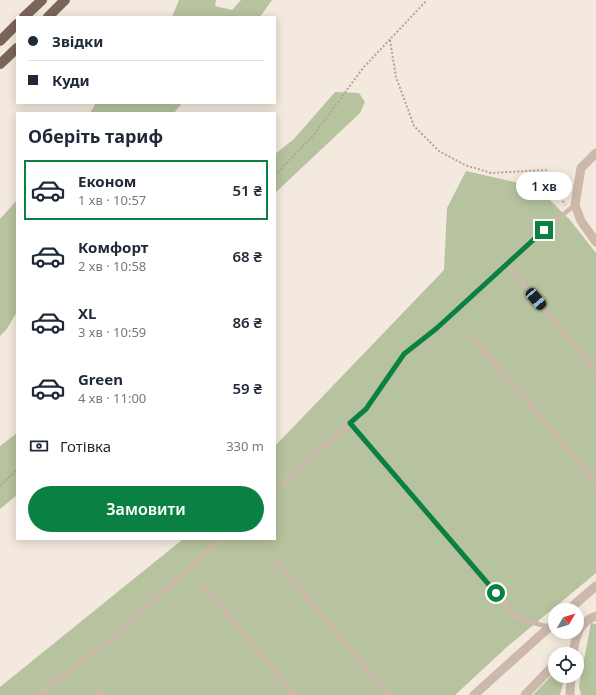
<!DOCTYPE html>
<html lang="uk">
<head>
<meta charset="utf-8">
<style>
	body { margin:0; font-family:"Noto Sans",sans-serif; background:#f2f2f3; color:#1f2937; height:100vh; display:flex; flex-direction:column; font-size:15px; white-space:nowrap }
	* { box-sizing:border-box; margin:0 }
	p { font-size:13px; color:#747a83 }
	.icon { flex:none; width:22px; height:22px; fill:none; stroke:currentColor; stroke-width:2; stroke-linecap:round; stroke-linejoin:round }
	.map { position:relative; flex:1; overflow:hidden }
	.details { position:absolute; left:16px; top:112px; width:260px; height:428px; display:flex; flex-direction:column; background:#fff; border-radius:0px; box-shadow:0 2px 10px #0003 }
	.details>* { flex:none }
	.guide { position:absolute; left:16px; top:16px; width:260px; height:88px; border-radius:0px; box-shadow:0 2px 10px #0003; display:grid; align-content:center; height:88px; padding:0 12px; background:#fff }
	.needle { width:26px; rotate:52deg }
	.controls { position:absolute; left:548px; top:603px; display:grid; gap:8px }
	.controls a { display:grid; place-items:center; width:36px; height:36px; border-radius:50%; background:#fff; box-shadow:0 2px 10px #0003; font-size:20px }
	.end { position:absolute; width:18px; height:18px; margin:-9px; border:5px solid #0b8043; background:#fff; box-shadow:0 0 0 2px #fff }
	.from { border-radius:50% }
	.bubble { position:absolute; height:28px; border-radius:14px; background:#fff; box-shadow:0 2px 10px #0003; font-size:13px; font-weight:600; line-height:28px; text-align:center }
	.car { position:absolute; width:12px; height:24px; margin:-12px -6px; border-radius:5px; box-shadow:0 0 3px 1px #0007; background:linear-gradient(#222 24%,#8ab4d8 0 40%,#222 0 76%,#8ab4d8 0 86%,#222 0) }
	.guide b { display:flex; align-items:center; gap:14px; height:38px; font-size:15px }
	.guide b+b { border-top:1px solid #e0e1e3 }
	.guide i { width:10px; height:10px; background:#1f2937 }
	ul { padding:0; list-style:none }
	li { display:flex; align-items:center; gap:12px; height:60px; margin:0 8px 6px; padding:0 4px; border:2px solid transparent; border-radius:0px }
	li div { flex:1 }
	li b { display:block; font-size:15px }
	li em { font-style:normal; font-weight:600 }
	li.selected { border-color:#0b8043 }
	li>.icon { width:36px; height:36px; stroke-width:1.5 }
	h2 { padding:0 12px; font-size:18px; line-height:48px }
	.pay { display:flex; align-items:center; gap:10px; height:44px; padding:0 12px; font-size:15px }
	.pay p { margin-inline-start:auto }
	.primary-button { display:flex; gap:8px; margin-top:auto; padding:8px 12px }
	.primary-button a { flex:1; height:46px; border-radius:24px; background:#0b8043; color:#fff; font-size:16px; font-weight:600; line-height:46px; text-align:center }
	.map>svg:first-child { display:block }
</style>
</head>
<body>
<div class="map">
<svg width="596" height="695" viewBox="0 0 596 695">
	<rect width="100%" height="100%" fill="#f3e9de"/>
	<path fill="#b7c39e" d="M179,0H216L215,6L232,10L241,0H272L260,17H172Z
		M335,92L359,93L365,102L360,113L275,193V154L294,139Z
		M96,103H182L174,113H90Z
		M466,171L537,187L570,220L596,253V573L508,646L455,695H0V687L183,539H275V446L444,270L447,208Z
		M17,200V312L6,330L0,336V219Z
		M17,433V495L0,509V446Z
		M591,623L596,624V695H581L579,686Z
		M555,672V676H565L560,695H533Z"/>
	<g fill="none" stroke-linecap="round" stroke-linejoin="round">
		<path stroke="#b8a394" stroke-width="2" stroke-dasharray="2 2" stroke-linecap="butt" d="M390,40L396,77L414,126L439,151L465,165L491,173L546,170L565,205
			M275,175L313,136L363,68L427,0
			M0,486L17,469"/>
		<path stroke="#ccb9aa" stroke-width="4.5" d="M506,263L596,371
			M474,339L596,483
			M350,423L516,618L549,627
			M275,490L366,409L404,355L437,328L532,239L575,205
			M275,560L388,695
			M204,586L294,695
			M98,691L101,695
			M37,695L111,639L221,539"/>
		<path stroke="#ccb9aa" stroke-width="9" d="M596,153L581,168L575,205L581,221L596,242
			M568,610L596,586
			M573,654C575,638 579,621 596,616
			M474,695L555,622
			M525,695L555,664
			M570,695L571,676"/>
		<path stroke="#7b655b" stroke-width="10" d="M24,17L42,0
			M48,17L65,0
			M0,41L17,24
			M0,64L17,48"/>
	</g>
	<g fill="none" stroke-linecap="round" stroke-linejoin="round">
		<path stroke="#0b8043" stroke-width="5" d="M496,593L350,423L366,409L404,354L437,328L544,230"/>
	</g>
</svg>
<div class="controls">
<a><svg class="needle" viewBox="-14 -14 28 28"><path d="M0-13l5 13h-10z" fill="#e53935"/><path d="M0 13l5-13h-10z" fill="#747a83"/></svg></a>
<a><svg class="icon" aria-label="locate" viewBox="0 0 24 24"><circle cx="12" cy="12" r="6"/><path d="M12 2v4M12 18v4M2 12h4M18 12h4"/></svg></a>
</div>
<i class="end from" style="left:496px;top:593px"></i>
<i class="end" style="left:544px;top:230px"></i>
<div class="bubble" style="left:516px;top:172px;width:56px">1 хв</div>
<i class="car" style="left:536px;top:299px;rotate:140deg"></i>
<div class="guide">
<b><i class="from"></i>Звідки</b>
<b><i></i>Куди</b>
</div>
<section class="details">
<h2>Оберіть тариф</h2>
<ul>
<li class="selected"><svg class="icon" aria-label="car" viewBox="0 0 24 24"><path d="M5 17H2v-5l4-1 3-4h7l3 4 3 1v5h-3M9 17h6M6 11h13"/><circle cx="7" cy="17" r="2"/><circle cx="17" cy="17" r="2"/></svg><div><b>Економ</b><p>1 хв · 10:57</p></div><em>51 ₴</em></li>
<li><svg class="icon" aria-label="car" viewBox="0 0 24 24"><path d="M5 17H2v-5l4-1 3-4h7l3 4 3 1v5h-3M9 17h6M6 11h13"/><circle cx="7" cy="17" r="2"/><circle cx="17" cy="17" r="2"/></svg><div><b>Комфорт</b><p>2 хв · 10:58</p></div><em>68 ₴</em></li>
<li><svg class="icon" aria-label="car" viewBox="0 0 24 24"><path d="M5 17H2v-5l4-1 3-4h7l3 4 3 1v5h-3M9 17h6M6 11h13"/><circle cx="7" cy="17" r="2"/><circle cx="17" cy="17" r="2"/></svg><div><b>XL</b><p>3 хв · 10:59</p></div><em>86 ₴</em></li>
<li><svg class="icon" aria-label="car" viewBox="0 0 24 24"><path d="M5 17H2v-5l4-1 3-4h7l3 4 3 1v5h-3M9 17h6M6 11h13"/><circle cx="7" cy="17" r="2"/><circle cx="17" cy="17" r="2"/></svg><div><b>Green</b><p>4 хв · 11:00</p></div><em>59 ₴</em></li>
</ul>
<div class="pay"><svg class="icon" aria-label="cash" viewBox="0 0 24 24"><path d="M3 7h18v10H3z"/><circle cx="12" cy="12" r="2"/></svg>Готівка<p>330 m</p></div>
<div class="primary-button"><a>Замовити</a></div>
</section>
</div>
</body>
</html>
